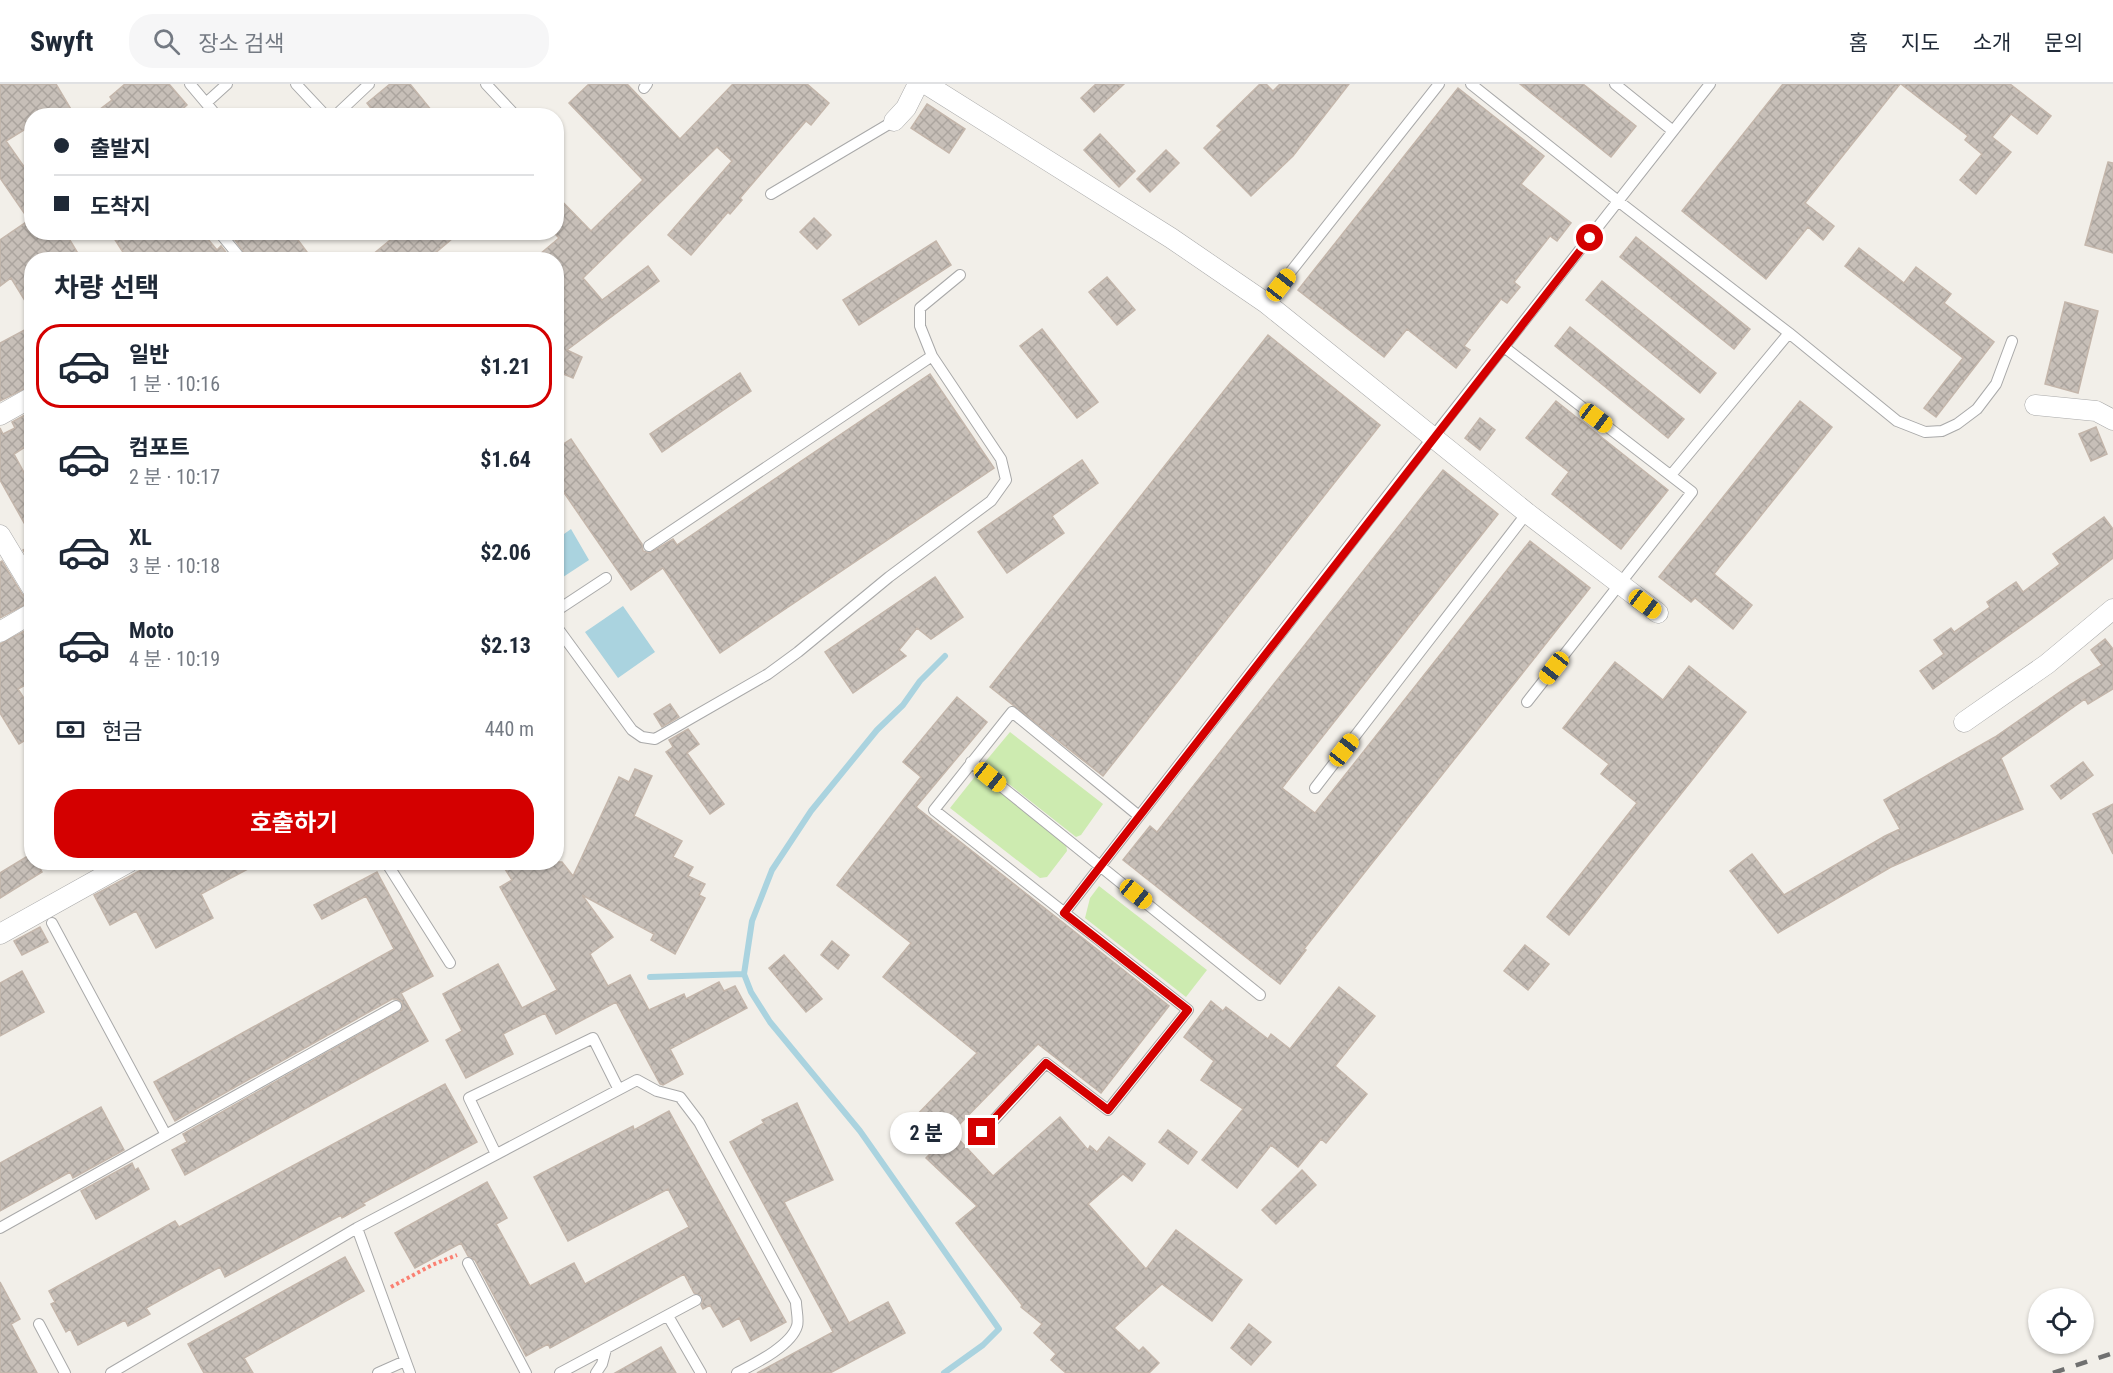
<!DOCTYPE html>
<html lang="ko">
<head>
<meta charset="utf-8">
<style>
	body { margin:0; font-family:"Roboto Condensed","Noto Sans KR",sans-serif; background:#f6f6f7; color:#1f2937; height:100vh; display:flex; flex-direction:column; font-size:22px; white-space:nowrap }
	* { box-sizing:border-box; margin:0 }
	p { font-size:20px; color:#747a83 }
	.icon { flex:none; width:33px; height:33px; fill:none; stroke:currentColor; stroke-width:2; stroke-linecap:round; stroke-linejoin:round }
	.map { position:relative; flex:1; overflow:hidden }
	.side { position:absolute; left:24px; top:168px; width:540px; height:618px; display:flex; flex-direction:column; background:#fff; border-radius:24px; box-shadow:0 2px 4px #0004 }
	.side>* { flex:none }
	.hud { position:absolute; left:24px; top:24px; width:540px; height:132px; border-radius:24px; box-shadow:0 2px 4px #0004; display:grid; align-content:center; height:132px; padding:0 30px; background:#fff }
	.fabs { position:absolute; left:2028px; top:1204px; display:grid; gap:12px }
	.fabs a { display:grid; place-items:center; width:66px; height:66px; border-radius:50%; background:#fff; box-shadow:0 2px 4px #0004; font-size:30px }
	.end { position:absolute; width:27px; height:27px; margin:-14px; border:8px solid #d40000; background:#fff; box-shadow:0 0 0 3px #fff }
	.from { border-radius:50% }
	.bubble { position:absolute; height:42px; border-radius:21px; background:#fff; box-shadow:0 2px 4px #0004; font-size:20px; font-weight:700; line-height:42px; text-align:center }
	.car { position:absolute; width:18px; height:36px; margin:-18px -9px; border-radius:8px; box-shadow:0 0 4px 2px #0007; background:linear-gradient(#f5c518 24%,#345 0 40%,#f5c518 0 76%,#345 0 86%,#f5c518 0) }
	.hud b { display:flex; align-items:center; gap:21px; height:57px; font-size:22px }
	.hud b+b { border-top:2px solid #e0e1e3 }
	.hud i { width:15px; height:15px; background:#1f2937 }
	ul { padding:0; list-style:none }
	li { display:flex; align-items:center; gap:18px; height:84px; margin:0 12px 9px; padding:0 18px; border:3px solid transparent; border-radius:24px }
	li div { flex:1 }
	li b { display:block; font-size:22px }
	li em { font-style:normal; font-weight:700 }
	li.on { border-color:#d40000 }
	li>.icon { width:54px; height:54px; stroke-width:1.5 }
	h2 { padding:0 30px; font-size:27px; line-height:72px }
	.pay { display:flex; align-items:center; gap:15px; height:66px; padding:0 30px; font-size:22px }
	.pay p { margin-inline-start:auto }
	.cta { display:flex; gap:12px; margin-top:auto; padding:12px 30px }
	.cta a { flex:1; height:69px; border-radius:24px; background:#d40000; color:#fff; font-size:24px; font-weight:700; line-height:69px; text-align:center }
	header { display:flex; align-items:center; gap:36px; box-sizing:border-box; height:84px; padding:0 30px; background:#fff; border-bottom:2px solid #e0e1e3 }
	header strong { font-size:28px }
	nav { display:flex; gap:33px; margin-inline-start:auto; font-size:21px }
	.search { width:420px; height:54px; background:#f6f6f7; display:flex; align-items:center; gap:15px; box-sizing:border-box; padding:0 21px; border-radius:24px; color:#747a83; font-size:22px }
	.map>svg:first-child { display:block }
</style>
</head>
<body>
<header>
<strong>Swyft</strong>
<div class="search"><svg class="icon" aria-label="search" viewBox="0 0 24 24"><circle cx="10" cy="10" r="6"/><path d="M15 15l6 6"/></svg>장소 검색</div>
<nav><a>홈</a><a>지도</a><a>소개</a><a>문의</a></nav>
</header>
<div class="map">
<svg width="2113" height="1289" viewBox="0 0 2113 1289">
	<defs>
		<pattern id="building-cross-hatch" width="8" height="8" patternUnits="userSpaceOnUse" patternTransform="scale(1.5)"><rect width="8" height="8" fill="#c7bfb8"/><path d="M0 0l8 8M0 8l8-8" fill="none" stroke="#aba49e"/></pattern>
	</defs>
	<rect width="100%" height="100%" fill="#f2efe9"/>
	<path fill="#cdebb0" d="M1010,648L1103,720L1081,751L1076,753L986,682L985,678Z
		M977,690L1066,760L1067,767L1047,793L1040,794L950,724Z
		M1099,802L1207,886L1186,913L1085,834L1090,814Z"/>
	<path fill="#aad3df" d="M571,445L589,476L557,497V455Z
		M623,522L655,568L618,594L585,548Z"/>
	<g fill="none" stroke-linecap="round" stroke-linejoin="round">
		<path stroke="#aad3df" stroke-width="6" d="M650,893L744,890
			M944,1289L983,1261L999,1245L860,1047L770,938L751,908L744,890L752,837L772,786L811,727L877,646L903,621L920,597L945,572"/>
	</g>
	<path fill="url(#building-cross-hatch)" stroke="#c4b6ab" stroke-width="1.5" d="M0,0H56L75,32H32V41L6,57L32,94V148H65L82,176H32V228L11,194L0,202V156L29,136L0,94Z
		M125,0H169L187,21L175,32H91L112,16L110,13Z
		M390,0H410L436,32H377L367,19Z
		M589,0H627L680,55L733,0H807L829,19L811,41L806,37L740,114L742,116L730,130L728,128L691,171L668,151L732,77L717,63L583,194L602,216L648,182L659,197L567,266L582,273L573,294L556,287V176H533L559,154L556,151V111L591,147L643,96L569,19Z
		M1096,0H1124L1094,28L1081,14Z
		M1260,0H1266L1273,7L1280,0H1349L1293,72L1251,112L1204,64L1222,46L1217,42Z
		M1520,0H1583L1636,42L1611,73Z
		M1783,0H1900L1805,119L1834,142L1823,156L1808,143L1766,195L1682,127Z
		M1901,0H2010L2051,32L2037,50L2011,30L1992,53L2011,68L1976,110L1960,96L1982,70L1965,56L1968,52Z
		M1458,4L1544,72L1521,100L1571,139L1557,157L1550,152L1514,198L1520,203L1507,219L1501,215L1464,262L1470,266L1456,284L1407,245L1384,273L1298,206Z
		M927,20L965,45L949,69L911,44Z
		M1100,50L1135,87L1119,103L1084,66Z
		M1166,66L1179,79L1150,108L1137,95Z
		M2108,78L2113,79V169L2085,161Z
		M814,134L831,151L817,165L800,148Z
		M110,148H202L217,166L221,162L232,176H128Z
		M238,148H292L313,176H249L233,153Z
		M400,148H460L427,176H366Z
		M1636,153L1750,245L1734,265L1620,173Z
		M936,157L951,181L859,241L843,216Z
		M1859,164L1904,199L1916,183L1951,210L1944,219L1994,258L1936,333L1924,324L1963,274L1845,182Z
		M1107,193L1135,226L1117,241L1089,208Z
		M1602,197L1716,289L1700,309L1586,216Z
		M2065,218L2098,227L2078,309L2045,300Z
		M32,242V301L0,317V259Z
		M1570,243L1684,335L1668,354L1555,262Z
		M1042,245L1098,318L1077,334L1020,262Z
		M1268,251L1380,341L1103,692L990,603Z
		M740,289L751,307L662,368L650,350Z
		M930,290L994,384L720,569L663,484L631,506L556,397V365L571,355L642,460L643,467L650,469L673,455L677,461Z
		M1556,317L1668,406L1621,465L1552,410L1569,388L1526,354Z
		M1800,317L1832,343L1714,490L1752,521L1733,545L1695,514L1691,518L1659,493Z
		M32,327V374L25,363L14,370L27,394L25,396L32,408V453L0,396V344L3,350L15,344L12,338Z
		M1480,334L1495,346L1480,366L1465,354Z
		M2096,343L2107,370L2091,377L2079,350Z
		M1082,376L1098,399L1052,432L1064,449L1007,489L978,448Z
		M1443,386L1498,430L1282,704L1315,729L1530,457L1590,504L1304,865L1306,866L1280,900L1123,776L1150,742L1157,748Z
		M2104,433L2113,445V474L2047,524L1933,605L1920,587L1944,570L1934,556L1951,544L1954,548L1990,523L1987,518L2016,498L2023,508L2060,480L2053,470Z
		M32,461V480L23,466Z
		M2,477L22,510L32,517L0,534V478Z
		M935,493L963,533L931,555L917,544L899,566L906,572L853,609L825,568Z
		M32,543V597L18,605L32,627V652L19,660L0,629V560Z
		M2105,555L2113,565V605L2088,620L2085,615L2001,674L2023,725L1891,783L1778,849L1730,787L1752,770L1784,811L1885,752L1900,745L1884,716L1995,653L2070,601L2102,581L2091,566Z
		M1615,578L1663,616L1689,582L1746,628L1569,851L1547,833L1637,719L1601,690L1609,680L1563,644Z
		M957,613L987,638L916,723L1169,922L1101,1009L1038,960L952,1048L993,1092L1060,1033L1088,1066L1090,1062L1097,1068L1109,1053L1145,1080L1132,1097L1123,1090L1088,1120L1146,1185L1176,1146L1242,1196L1212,1237L1162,1200L1114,1244L1139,1267L1143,1263L1159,1279L1149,1289H1066L1051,1276L1056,1270L1034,1249L1042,1240L1021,1223L1022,1221L956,1139L977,1122L926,1074L937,1063L911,1037L977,969L883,893L911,859L837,801L921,693L903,678Z
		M670,620L679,633L662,643L654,630Z
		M688,645L699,660L687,669L724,720L710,730L666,668L673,663L669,656Z
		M2083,678L2093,691L2061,715L2051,702Z
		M635,685L652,692L634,732L682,757L673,773L693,783L688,792L705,800L699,811L705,814L675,870L651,856L654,850L582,811L613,853L590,870L608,902L630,891L649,926L684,910L686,915L719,898L724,907L735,902L747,924L670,965L683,990L663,1001L660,1000L616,918L556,950L545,929L503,950L513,970L466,994L446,956L462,947L443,910L498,880L522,924L557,906L500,803L512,796L505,785L518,778H562L573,792L619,693L629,698Z
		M2113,720V770L2093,730Z
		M31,770L32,778H36L42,788L0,814V789Z
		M156,778H261L201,810L213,834L156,864L136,827L110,841L94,811Z
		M377,788L433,892L401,909L428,957L185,1091L172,1066L187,1058L183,1050L402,926V918L397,915H392L175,1037L154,998L394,865L366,812L322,835L314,821Z
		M40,843L48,858L22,871L14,857Z
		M832,857L849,871L838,885L821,871Z
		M1525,861L1549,880L1528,906L1504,887Z
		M784,871L822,915L806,928L769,884Z
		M22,887L44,928L0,952V899Z
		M1339,903L1375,932L1335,982L1367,1010L1326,1059L1321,1055L1298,1083L1271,1061L1237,1104L1202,1076L1243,1025L1201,996L1214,977L1184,953L1211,917L1223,927L1226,923L1268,955L1271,950L1290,965Z
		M445,1000L477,1058L363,1119L365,1121L342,1134L341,1131L225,1193L220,1183L146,1224L150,1230L128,1242L125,1236L78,1261L70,1245L66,1248L51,1220L55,1218L49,1207L175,1137L179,1143Z
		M797,1019L833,1096L784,1118L849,1239L888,1218L905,1249L830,1289H757L833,1248L730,1058L764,1039L762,1036Z
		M101,1023L124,1066L73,1094L70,1088L0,1127V1079Z
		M669,1027L786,1238L751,1257L739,1234L723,1243L710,1221L703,1225L701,1221L703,1217L702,1212L694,1209L684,1190L550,1264L548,1260L526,1272L475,1176L468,1172L461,1159L415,1184L395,1149L487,1098L507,1134L496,1140L530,1202L574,1179L585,1200L689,1143L668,1105L568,1157L534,1093L633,1042L634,1046Z
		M1168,1046L1197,1068L1188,1080L1159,1058Z
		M132,1079L135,1086L138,1084L149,1105L96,1135L81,1107Z
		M1302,1086L1316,1101L1276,1140L1262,1126Z
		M345,1173L364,1207L244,1274L253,1289H204L188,1260Z
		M0,1198L20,1235L11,1240L37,1289H0Z
		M1249,1240L1271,1258L1251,1281L1231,1264Z
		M661,1263L676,1289H615Z"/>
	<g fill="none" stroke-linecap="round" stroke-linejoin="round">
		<g stroke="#a9a9a9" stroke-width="12">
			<path id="service" d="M190,0L217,32
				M296,0L326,32
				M486,0L516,32
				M1471,0L1618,117L1789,249L1897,337L1925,348L1942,347L1957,340L1977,325L1996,300L2012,257
				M1615,0L1673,47
				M644,4L647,0
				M206,19L227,0
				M335,32L369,0
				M771,110L894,37
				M219,148L242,176
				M1266,219L1439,0
				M1504,263L1692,408L1527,618
				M1671,391L1789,249
				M649,462L932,272
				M556,527L606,494
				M556,542L632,646L642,653L655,655L768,590L798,568L889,493L991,417L1006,396L1001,375L932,272L920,242V224L960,191
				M971,678L1260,911
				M1315,704L1527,429
				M386,778L450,879
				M1064,829L1433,353L1710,0
				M52,839L166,1051
				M982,1049L1046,979L1108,1026L1188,926L934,726L1012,628L1139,732
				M496,1070L469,1014L593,954L618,1004
				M0,1144L396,922
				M357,1144L410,1289
				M468,1179L526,1289
				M668,1232L701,1289
				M39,1240L65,1289
				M111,1289L357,1144L637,996L657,1007L680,1013L699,1038L796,1218C796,1225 799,1236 797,1242C791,1262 754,1280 737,1289
				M378,1289L405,1277
				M560,1289L696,1216
				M596,1289L602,1280L606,1265"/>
		</g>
		<g stroke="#a9a9a9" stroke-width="21">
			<path id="minor" d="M926,0L1171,154L1266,219L1527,429L1658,529
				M894,37L906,24L918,0
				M2035,321L2096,327L2113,336
				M0,331L32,313
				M0,451L32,504
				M0,548L32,529
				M1964,638L2047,580L2113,525
				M0,850L129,778"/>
		</g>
		<path stroke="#fa8072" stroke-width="4" stroke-dasharray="3 3" stroke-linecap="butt" d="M391,1203L432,1181L457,1171"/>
		<use href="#service" stroke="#fff" stroke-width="10"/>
		<use href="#minor" stroke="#fff" stroke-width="20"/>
		<path stroke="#707070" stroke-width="4.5" stroke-dasharray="12 12" stroke-linecap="butt" d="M2053,1289L2113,1269"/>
	</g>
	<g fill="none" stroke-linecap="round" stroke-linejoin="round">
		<path stroke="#d40000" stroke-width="8" d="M982,1048L1046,979L1108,1026L1188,926L1064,829L1590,154"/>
	</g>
</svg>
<div class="fabs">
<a><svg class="icon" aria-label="locate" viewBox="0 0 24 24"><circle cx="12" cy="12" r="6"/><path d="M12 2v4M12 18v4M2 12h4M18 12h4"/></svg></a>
</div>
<i class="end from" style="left:1590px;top:154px"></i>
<i class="end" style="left:982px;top:1048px"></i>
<div class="bubble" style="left:890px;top:1028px;width:72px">2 분</div>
<i class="car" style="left:1281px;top:201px;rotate:38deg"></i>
<i class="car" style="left:1596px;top:334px;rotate:127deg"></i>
<i class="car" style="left:1645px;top:520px;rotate:127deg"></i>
<i class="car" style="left:1554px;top:584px;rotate:218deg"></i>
<i class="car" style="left:1344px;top:666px;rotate:38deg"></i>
<i class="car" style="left:990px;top:693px;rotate:129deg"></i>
<i class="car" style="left:1136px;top:810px;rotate:129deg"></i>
<div class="hud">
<b><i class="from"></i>출발지</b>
<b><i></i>도착지</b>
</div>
<section class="side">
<h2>차량 선택</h2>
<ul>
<li class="on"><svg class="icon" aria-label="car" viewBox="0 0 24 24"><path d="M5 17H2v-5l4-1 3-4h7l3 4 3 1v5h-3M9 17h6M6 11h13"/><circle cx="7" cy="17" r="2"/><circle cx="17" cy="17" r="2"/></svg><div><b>일반</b><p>1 분 · 10:16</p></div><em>$1.21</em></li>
<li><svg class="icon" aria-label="car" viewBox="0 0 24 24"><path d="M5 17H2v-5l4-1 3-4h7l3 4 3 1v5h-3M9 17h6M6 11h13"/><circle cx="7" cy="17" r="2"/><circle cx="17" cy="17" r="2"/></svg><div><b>컴포트</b><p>2 분 · 10:17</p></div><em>$1.64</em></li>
<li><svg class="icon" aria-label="car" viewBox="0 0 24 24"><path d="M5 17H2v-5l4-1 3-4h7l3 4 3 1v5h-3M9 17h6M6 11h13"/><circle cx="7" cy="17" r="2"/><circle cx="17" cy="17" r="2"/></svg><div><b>XL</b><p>3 분 · 10:18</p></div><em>$2.06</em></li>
<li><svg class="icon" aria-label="car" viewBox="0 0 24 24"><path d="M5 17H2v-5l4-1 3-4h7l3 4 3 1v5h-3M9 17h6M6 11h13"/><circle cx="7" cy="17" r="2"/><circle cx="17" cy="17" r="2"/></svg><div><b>Moto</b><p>4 분 · 10:19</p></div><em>$2.13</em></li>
</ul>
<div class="pay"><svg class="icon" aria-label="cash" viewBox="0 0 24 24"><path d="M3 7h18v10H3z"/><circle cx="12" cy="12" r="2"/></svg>현금<p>440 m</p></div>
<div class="cta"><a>호출하기</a></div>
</section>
</div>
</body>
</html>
